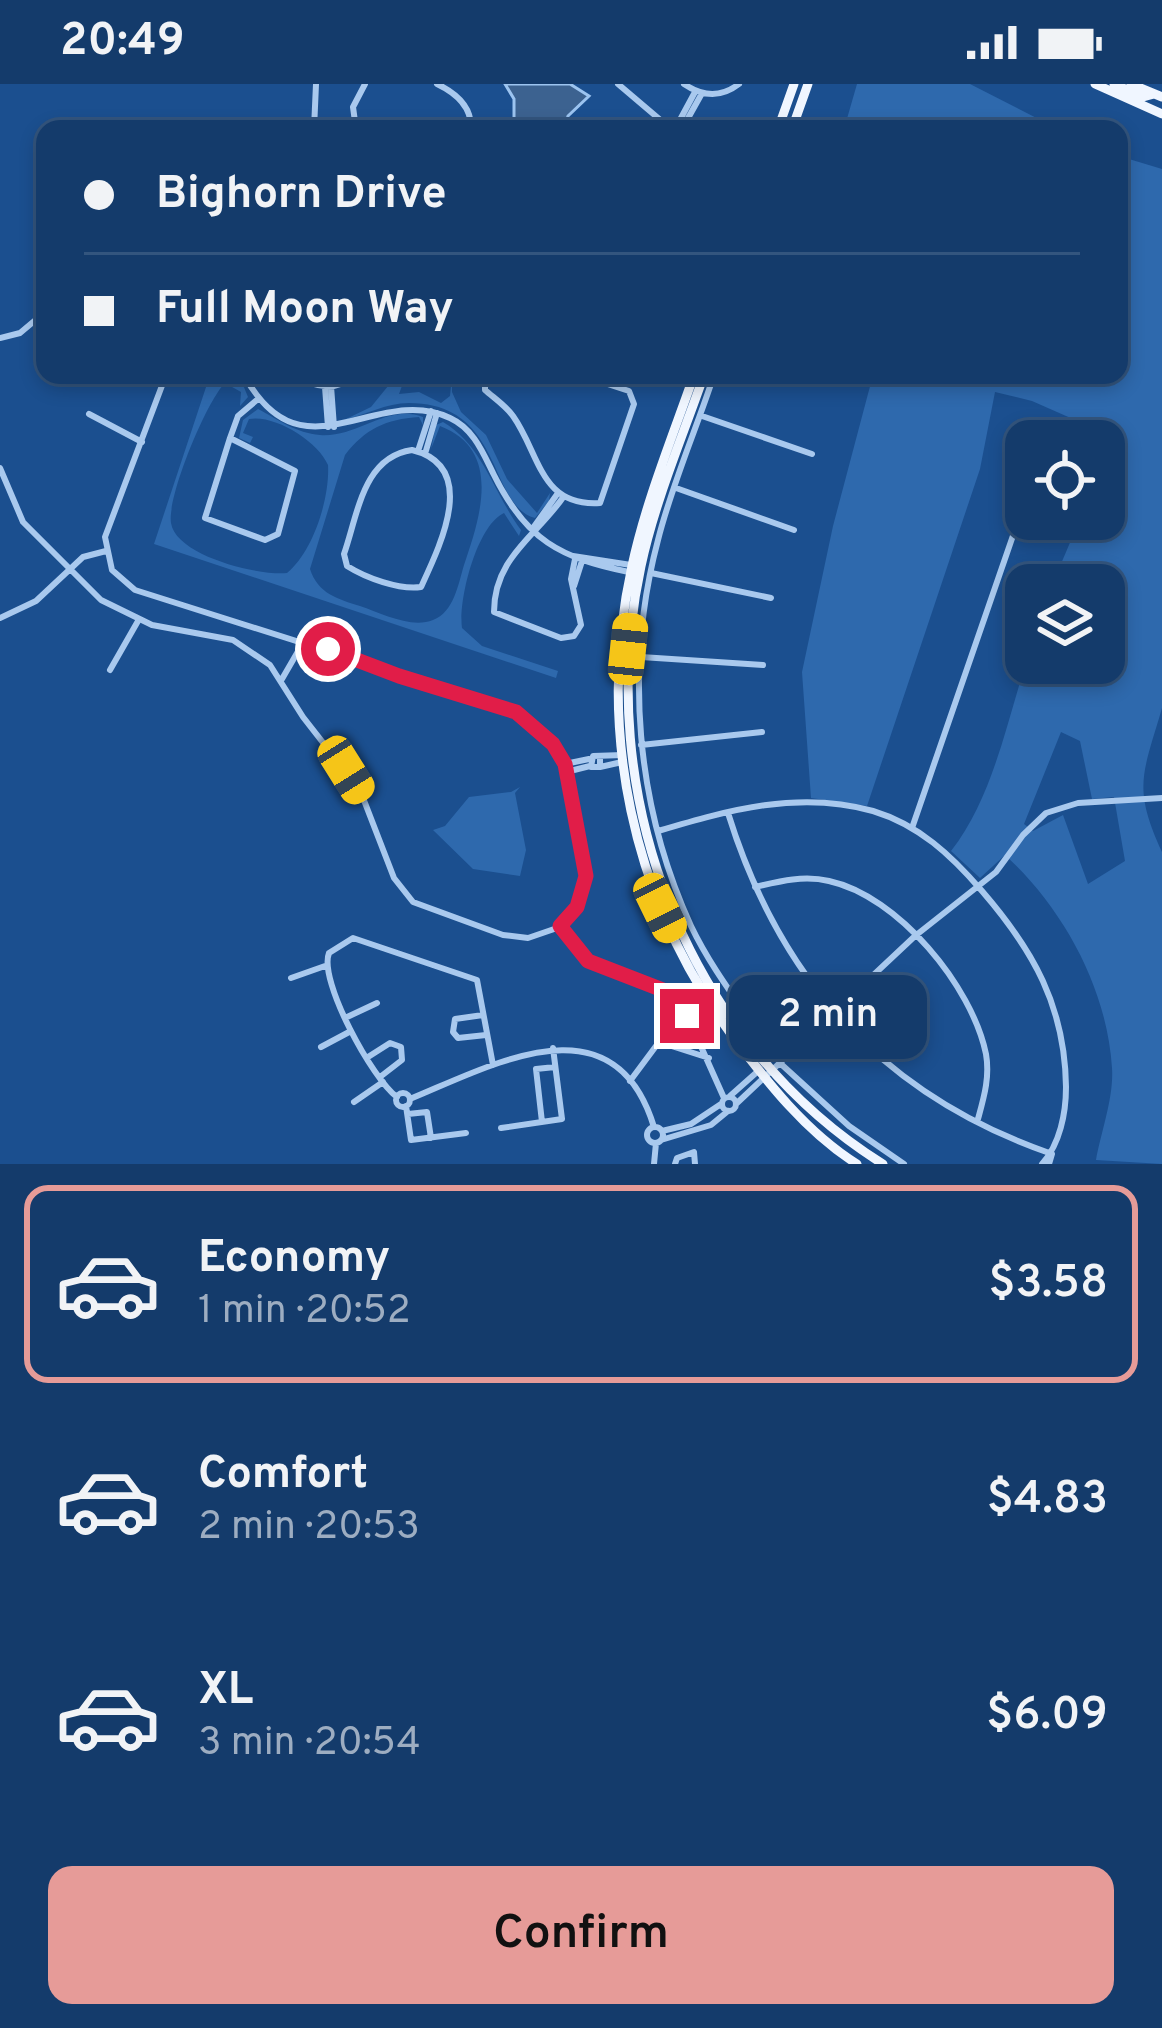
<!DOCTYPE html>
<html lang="en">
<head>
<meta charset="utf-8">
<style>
	body { margin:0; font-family:Overpass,sans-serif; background:#214673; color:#f1f3f6; height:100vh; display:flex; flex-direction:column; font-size:45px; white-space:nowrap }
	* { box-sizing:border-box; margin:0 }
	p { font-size:39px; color:#9dadc1 }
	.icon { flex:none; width:66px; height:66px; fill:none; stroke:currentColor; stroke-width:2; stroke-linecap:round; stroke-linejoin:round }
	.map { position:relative; height:1080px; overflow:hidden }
	.sheet { display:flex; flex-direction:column; background:#143b6b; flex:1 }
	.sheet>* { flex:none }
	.top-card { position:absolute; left:36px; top:36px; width:1092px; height:264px; border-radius:24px; box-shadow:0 6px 18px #0003,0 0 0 3px #33557e; display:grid; align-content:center; height:264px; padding:0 48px; background:#143b6b }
	.fabs { position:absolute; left:1005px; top:336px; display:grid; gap:24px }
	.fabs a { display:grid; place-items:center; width:120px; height:120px; border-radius:24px; background:#143b6b; box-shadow:0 6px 18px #0003,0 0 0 3px #33557e; font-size:60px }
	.end { position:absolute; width:54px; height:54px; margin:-27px; border:15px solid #e11d48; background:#fff; box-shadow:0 0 0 6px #fff }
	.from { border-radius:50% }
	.bubble { position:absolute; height:84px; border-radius:24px; background:#143b6b; box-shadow:0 6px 18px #0003,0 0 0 3px #33557e; font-size:39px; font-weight:600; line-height:84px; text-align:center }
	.car { position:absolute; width:36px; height:72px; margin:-36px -18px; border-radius:15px; box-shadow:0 0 9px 3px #0007; background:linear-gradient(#f5c518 24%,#345 0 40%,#f5c518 0 76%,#345 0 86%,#f5c518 0) }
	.top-card b { display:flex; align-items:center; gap:42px; height:114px; font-size:45px }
	.top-card b+b { border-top:3px solid #33557e }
	.top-card i { width:30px; height:30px; background:#f1f3f6 }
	ul { padding:21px 0 0; list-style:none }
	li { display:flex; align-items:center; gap:36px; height:198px; margin:0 24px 18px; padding:0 24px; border:6px solid transparent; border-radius:24px }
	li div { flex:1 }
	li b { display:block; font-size:45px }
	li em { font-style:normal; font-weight:600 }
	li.selected { border-color:#e69b98 }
	li>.icon { width:108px; height:108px; stroke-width:1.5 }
	.action { display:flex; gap:24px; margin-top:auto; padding:24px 48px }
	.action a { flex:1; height:138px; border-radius:24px; background:#e69b98; color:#111; font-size:48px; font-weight:600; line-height:138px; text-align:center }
	.status { display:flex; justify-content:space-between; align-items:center; height:84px; padding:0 60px; background:#143b6b; direction:ltr }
	.status svg { height:33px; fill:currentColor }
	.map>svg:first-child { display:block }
</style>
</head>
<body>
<div class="status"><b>20:49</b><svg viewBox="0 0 49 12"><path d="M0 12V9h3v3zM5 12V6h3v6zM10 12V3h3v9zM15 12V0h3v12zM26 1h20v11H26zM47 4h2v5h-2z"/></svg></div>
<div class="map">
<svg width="1162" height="1080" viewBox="0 0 1162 1080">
	<rect width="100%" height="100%" fill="#1b4f8f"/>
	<path fill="#2e69ad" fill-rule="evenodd" d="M857,0H970L1058,45H844Z
		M1119,72L1162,85V624C1143,690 1132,703 1162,768V1080L1096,1076C1101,1048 1114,1013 1112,984C1107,904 1063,824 1005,771L980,794L951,767C992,715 1006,641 1026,579H1104V501H1052L1080,435H1104V382L1116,354L1032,317L995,308L980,385L867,722L811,714L802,588L833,442L873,291H1119ZM1061,648L1080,657L1092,715L1114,713L1125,777L1088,800L1063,731L1033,747L1024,740Z
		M210,291H239L248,313L240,322L241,308L225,299C206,318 167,413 171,439C176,472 259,492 287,489C313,468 330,414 328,381C318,357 274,330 249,335L243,349L253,353L250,359L239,354L243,336L258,325C279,336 296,349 320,351C357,354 388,319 423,333V341L419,333C386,335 365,345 345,371L310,485C318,510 338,515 360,522C381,529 411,545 433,536C454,528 458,501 464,481C480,434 503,366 440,342L431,365L436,341L443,338C483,361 494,410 521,446L519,452L504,429C477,441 458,516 462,544L482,562L558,587L556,594L154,460Z
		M397,291H406L399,310L419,308L441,319L450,312L452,291V308L461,328L486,351L507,395L537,429L550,409L549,417L535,434C488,422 504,319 409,319C386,319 365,331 344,336L371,323Z
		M520,703L515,709L526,766L520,792L473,785L433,746L445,742L469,713L511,708Z"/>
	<path fill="#3c6290" stroke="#9cc4f0" stroke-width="3" d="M505,0H570L589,12L568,32L564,45H514V15Z"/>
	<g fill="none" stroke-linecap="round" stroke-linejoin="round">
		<path stroke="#a9c9ee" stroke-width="6" d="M437,0C456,9 472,23 471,45
			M618,0L671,45
			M684,0C703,13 721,14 739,0
			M314,45L316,0
			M356,45L353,23L365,0
			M675,45L695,8
			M682,45L701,11
			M0,254L20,249L45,228
			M244,291C302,398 375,299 450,334C474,345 483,369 494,391C526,456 560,474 629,488
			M297,291C316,305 338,307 356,291
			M485,291V306C494,314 506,322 513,332C540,370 540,423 600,419L634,320L629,307L580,291
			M714,291C696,346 672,400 658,456C624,584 636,722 691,842C714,890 747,929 775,973
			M331,302L334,343
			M325,303L328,343
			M89,330L142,358
			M702,332L812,370
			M230,354L295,387L278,450L265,456L205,434Z
			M230,354L238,332L258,315
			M412,366C479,382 441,460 421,503C399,506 366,494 347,482L344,470C358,430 363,373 412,366Z
			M418,367L431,327
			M425,370L437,329
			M0,384L23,438L101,516L152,541L233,556L270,581L303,633L360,706L394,794L413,818L503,851L528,854L560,843L577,823L586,792L585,775L559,669L516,628L492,619L135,506L112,486L105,453L166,291
			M676,404L794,446
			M564,412C537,452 494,473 494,528L561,554L574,552L581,541L571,495L575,475
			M533,444L558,409
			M573,472L631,481
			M651,489L771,514
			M574,502L582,477
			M0,534L36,517L83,473L106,467
			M641,573L763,581
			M110,586L138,537
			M282,595L304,557
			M641,661L762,648
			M600,673V683H591L593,672L623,671
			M565,680L589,675
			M600,683L622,678
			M566,688L590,682
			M728,729C780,897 884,1012 1052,1070L1049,1080
			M912,744L1026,414
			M658,747C729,726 799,706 873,727C919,741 951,771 982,807C1033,866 1065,922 1066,1003C1066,1029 1060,1060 1042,1080
			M755,803C780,797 804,791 829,797C898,812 972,902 986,970C990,993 984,1013 978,1035
			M560,843L588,877L668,908L682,920L724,1014
			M291,894L325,882
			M483,931L455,935L453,948L458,954L486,951
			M345,934L377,919
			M800,952L829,928
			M321,963L351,947
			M368,973L390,959L401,963L402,976L380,993
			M772,975L792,959
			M781,980L849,1042L904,1080
			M630,997L659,958L709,974
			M396 1016a7 7 0 1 1 14 0a7 7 0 1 1-14 0Z
			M730,1012L757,988
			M722 1020a7 7 0 1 1 14 0a7 7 0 1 1-14 0Z
			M397,1013C373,996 318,896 329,869L353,854L477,896L493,981
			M410,1015C493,981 614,912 654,1043
			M354,1018L383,998
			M736,1020L915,852L996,788L1023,751L1046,729L1078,719L1162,714
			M406,1022L411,1056L466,1049
			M408,1030L427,1028L431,1054
			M542,1038L536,985L555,983
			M647 1051a8 8 0 1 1 16 0a8 8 0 1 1-16 0Z
			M501,1044L562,1035L553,964
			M662,1047L691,1040L721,1020
			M661,1056L711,1041L728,1027
			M654,1080L656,1059
			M675,1080L677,1074L694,1068L695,1080"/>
		<path stroke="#f0f6ff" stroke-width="9" d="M1095,0L1162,30
			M1114,0L1143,13L1154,10
			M1131,0L1162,13
			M778,45L794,0
			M792,45L808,0
			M694,291C672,354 646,417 632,482C596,645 632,815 731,950C767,998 806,1048 857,1080
			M704,291C682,354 655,417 641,482C592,709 685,956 883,1080"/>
	</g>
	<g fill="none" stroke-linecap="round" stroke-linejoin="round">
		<path stroke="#e11d48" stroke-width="15" d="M328,565L399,592L516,628L553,660L565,680L586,792L577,823L560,842L588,877L668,908L687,932"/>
	</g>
</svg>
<div class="fabs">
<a><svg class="icon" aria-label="locate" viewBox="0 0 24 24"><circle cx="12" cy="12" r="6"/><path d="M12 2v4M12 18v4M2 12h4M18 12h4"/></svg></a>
<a><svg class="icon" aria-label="layers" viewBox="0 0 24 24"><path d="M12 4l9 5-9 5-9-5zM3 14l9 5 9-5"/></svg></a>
</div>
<i class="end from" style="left:328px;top:565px"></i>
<i class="end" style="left:687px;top:932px"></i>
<div class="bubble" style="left:729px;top:891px;width:198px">2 min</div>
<i class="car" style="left:628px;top:565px;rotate:6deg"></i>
<i class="car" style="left:346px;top:686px;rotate:148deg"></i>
<i class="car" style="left:660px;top:824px;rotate:154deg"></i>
<div class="top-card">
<b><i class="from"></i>Bighorn Drive</b>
<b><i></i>Full Moon Way</b>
</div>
</div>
<section class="sheet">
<ul>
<li class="selected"><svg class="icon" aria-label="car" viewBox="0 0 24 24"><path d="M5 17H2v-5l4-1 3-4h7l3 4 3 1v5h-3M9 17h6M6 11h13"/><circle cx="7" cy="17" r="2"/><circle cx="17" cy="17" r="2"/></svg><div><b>Economy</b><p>1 min · 20:52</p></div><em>$3.58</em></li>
<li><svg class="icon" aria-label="car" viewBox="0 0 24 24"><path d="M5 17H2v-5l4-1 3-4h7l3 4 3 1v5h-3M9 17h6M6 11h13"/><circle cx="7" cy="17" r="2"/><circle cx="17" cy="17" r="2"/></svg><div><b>Comfort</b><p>2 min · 20:53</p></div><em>$4.83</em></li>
<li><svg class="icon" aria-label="car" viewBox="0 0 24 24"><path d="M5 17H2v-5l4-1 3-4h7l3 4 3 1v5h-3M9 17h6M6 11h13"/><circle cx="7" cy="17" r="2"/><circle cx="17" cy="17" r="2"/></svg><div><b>XL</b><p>3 min · 20:54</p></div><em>$6.09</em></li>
</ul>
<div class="action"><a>Confirm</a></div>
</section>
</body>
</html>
